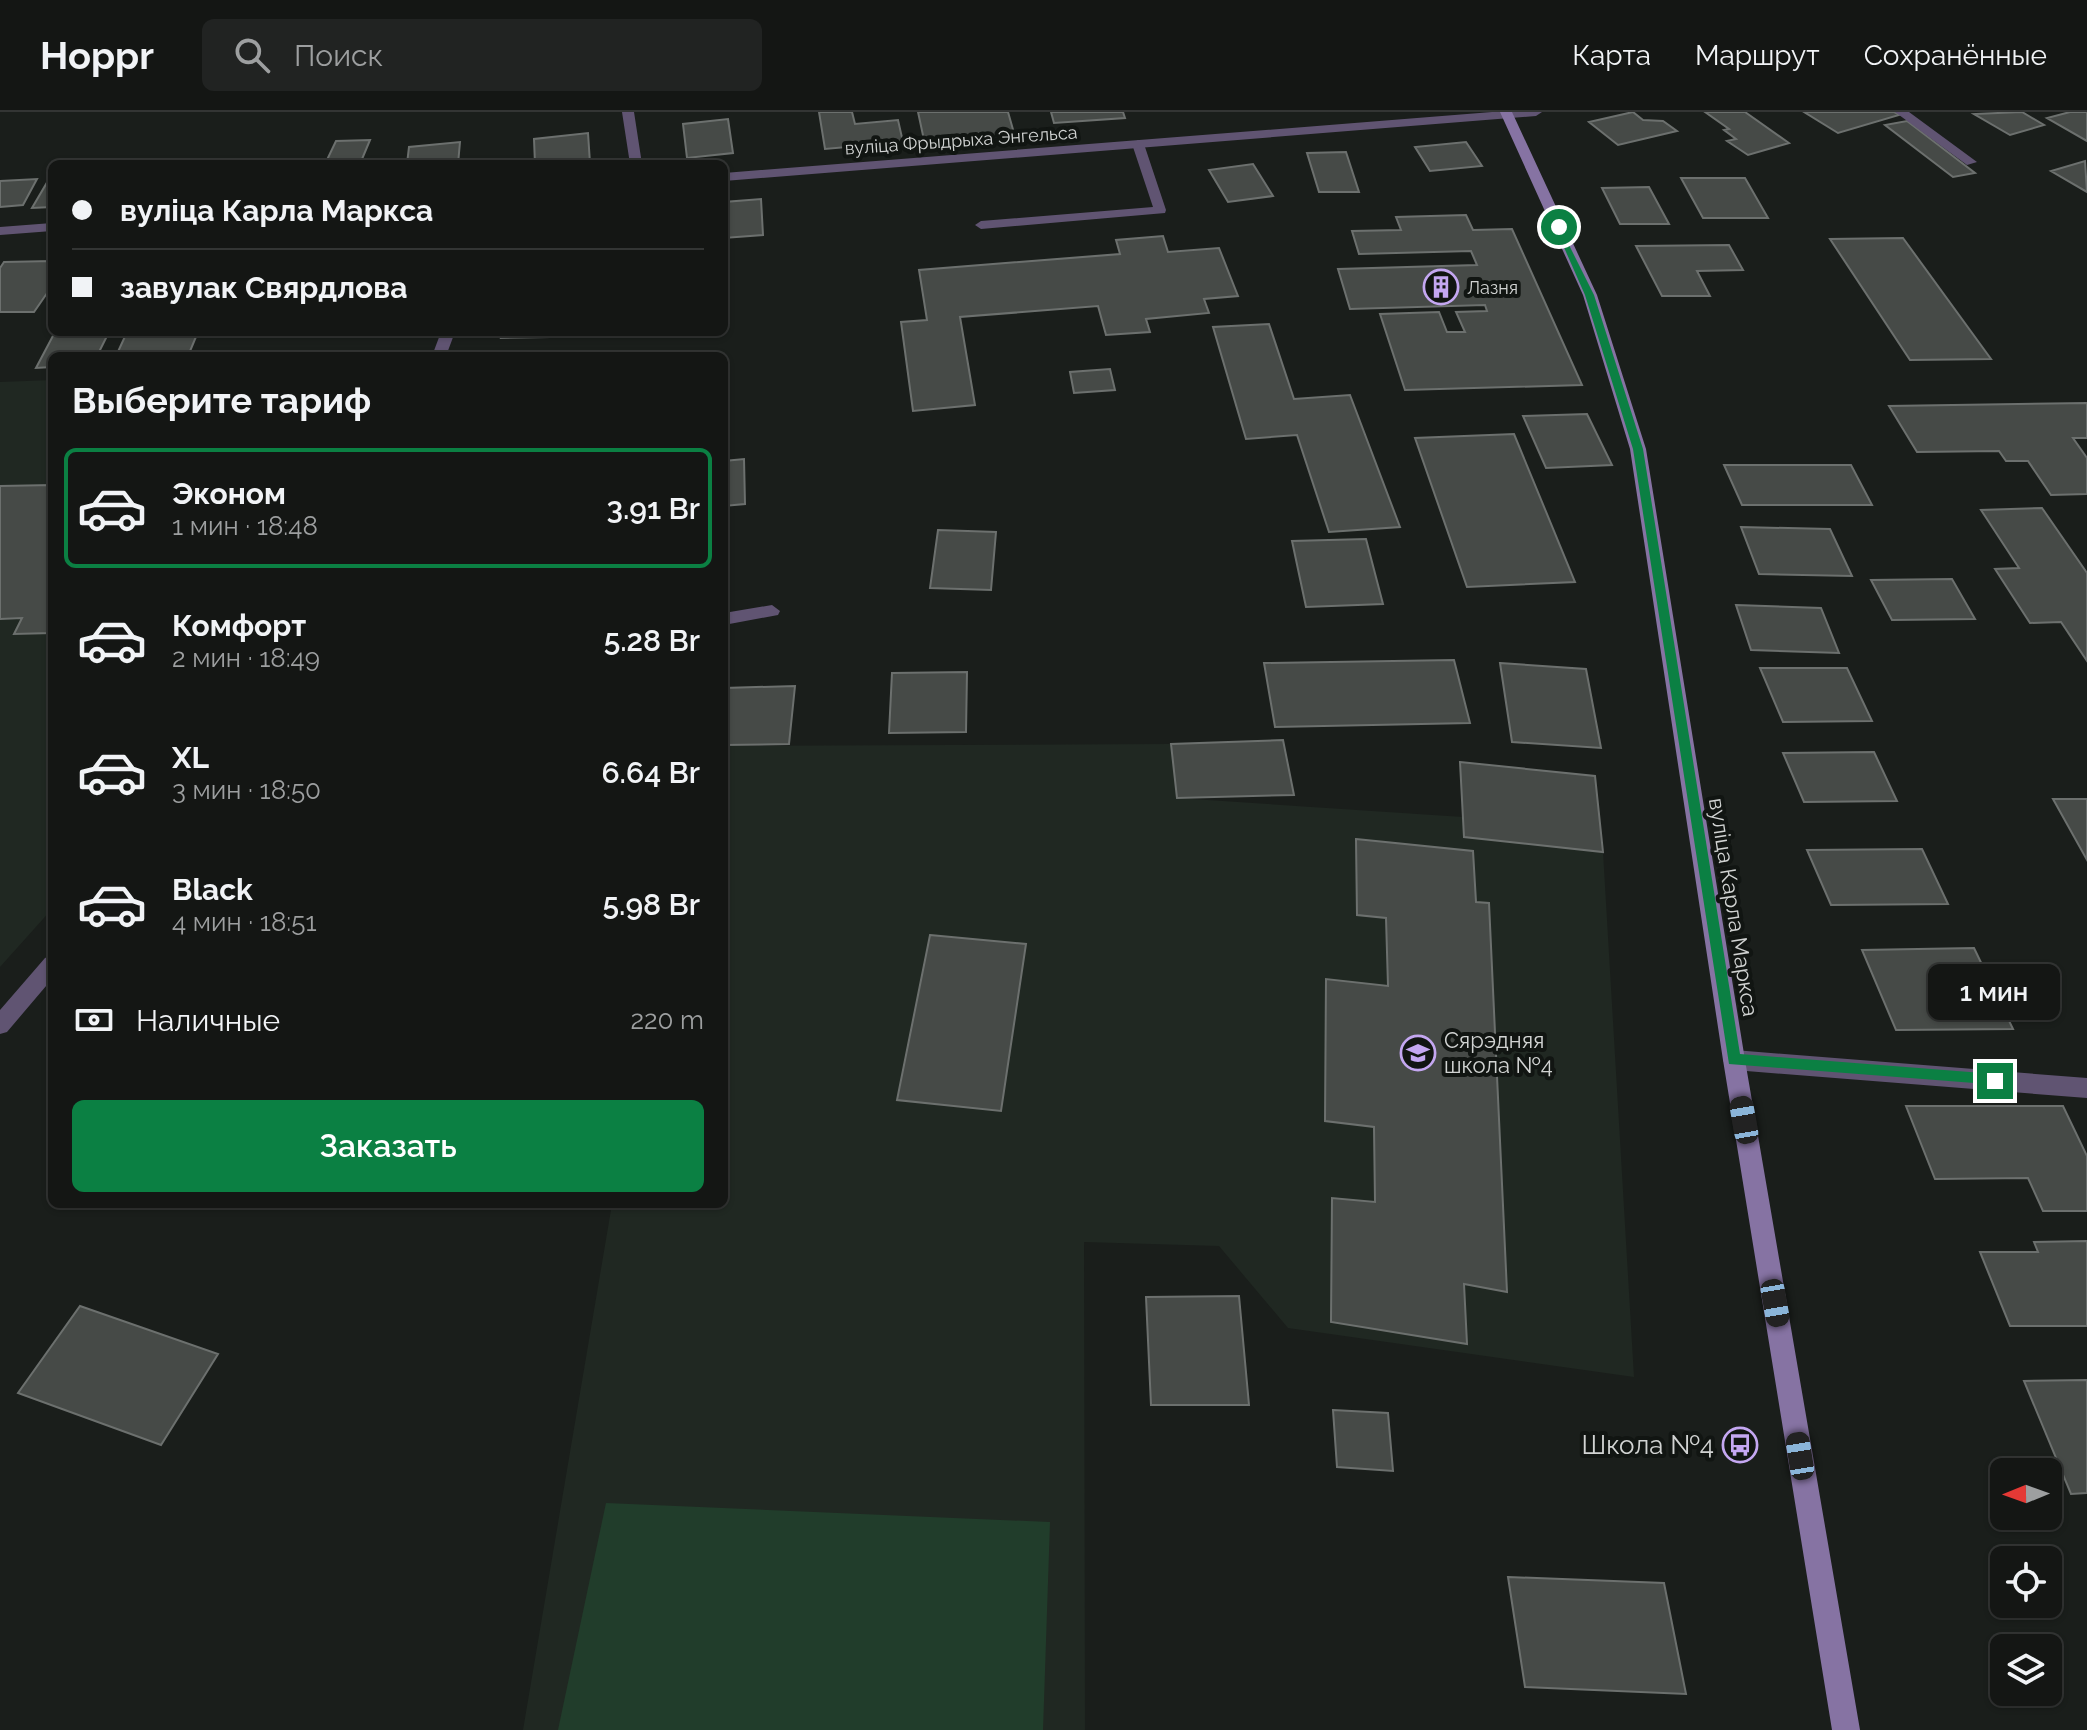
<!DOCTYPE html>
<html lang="ru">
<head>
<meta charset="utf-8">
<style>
	body { margin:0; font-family:Raleway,sans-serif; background:#212322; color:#f1f3f6; height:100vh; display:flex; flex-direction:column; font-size:30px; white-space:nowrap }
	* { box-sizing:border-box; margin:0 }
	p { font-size:26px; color:#9d9fa0 }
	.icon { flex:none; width:44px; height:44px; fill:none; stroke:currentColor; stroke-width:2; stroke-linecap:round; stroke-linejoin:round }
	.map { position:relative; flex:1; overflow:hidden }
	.drawer { position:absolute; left:48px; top:240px; width:680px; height:856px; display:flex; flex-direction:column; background:#141614; border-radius:12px; box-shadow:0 2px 6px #0004,0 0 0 2px #333534 }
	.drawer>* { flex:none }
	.guide { position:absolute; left:48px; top:48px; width:680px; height:176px; border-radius:12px; box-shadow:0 2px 6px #0004,0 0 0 2px #333534; display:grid; align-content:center; height:176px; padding:0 24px; background:#141614 }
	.needle { width:52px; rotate:269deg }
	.controls { position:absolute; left:1990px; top:1346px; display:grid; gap:16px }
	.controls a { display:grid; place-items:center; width:72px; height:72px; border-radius:12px; background:#141614; box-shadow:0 2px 6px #0004,0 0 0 2px #333534; font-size:40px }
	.end { position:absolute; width:36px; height:36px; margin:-18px; border:10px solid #0b8043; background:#fff; box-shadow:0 0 0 4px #fff }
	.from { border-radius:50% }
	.bubble { position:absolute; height:56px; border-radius:12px; background:#141614; box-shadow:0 2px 6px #0004,0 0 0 2px #333534; font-size:26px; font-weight:600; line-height:56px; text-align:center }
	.car { position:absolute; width:24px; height:48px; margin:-24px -12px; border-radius:10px; box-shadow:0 0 6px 2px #0007; background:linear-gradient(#222 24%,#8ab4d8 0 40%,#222 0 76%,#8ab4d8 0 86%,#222 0) }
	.guide b { display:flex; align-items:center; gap:28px; height:76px; font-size:30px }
	.guide b+b { border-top:2px solid #333534 }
	.guide i { width:20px; height:20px; background:#f1f3f6 }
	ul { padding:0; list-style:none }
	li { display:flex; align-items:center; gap:24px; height:120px; margin:0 16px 12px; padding:0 8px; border:4px solid transparent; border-radius:12px }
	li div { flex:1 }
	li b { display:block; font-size:30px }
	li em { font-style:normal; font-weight:600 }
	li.on { border-color:#0b8043 }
	li>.icon { width:72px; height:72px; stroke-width:1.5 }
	h2 { padding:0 24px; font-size:36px; line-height:96px }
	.pay { display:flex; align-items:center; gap:20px; height:88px; padding:0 24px; font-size:30px }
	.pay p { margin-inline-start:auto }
	.cta { display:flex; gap:16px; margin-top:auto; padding:16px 24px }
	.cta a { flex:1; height:92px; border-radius:12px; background:#0b8043; color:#fff; font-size:32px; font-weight:600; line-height:92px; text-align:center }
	header { display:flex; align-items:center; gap:48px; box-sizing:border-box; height:112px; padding:0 40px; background:#141614; border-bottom:2px solid #333534 }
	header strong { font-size:38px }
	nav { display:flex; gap:44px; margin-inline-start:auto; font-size:28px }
	.search { width:560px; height:72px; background:#212322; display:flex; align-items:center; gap:20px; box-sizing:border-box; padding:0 28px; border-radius:12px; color:#9d9fa0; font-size:30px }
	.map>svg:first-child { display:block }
</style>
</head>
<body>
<header>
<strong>Hoppr</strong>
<div class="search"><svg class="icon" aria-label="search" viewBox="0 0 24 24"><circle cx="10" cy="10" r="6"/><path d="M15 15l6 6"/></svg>Поиск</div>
<nav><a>Карта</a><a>Маршрут</a><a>Сохранённые</a></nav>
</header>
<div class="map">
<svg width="2087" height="1618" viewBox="0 0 2087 1618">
	<rect width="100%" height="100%" fill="#1a1e1b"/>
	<path fill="#202822" d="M52,268V305L49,311H52V797L0,855V270Z
		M1171,632L1178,686L1463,705L1464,725L1603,740L1634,1265L1288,1216L1219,1134L1084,1130L1085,1618H523L612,1092H724V634Z"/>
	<path fill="#213d2b" d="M606,1391L1050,1410L1043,1618H558Z"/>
	<path fill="#464a47" stroke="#6c706e" stroke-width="2" d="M819,0H852L855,12L898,8L903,30L825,37Z
		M918,0H1008L1014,21L924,28Z
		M1051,0H1123L1125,6L1054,11Z
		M1633,0L1643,8L1663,9L1677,19L1618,33L1589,10Z
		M1705,0H1745L1789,31L1748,43L1727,29L1736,27L1724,18L1729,17Z
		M1804,0H1894L1899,3L1838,21Z
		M2022,0L2044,13L2010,23L1974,2Z
		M2070,0H2087V29L2047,6Z
		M728,7L733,41L687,46L683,12Z
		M1907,9L1975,61L1953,65L1885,13Z
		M588,21L590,51L535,52L534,27Z
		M370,28L360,52H325L336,29Z
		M460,30L458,52H407L409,35Z
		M1466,30L1482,54L1430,59L1415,35Z
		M1346,40L1359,80H1319L1307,41Z
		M2085,49L2087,80L2051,59Z
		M1253,52L1273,84L1228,90L1209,58Z
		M52,62V95L32,96Z
		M1681,66H1745L1768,106H1703Z
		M37,67L23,93L0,95V69Z
		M1649,75L1669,112H1620L1602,76Z
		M761,87L763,123L724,126V90Z
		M1466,103L1473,118L1512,117L1582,273L1405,278L1380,202L1439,200L1447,220H1465L1456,200L1487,199L1485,193L1350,197L1338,157L1477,153L1471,139L1359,142L1352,119L1401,118L1396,105Z
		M1163,124L1168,140L1219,136L1238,184L1204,187L1209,201L1146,207L1150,220L1106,223L1098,194L960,205L975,293L913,299L901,210L927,208L919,158L1120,142L1116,128Z
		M1903,126L1991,247L1910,248L1830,127Z
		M1729,133L1743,158L1697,159L1710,184H1662L1636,134Z
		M52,149V174L34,200H0V156L4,150Z
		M1269,212L1294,287L1350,283L1400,415L1329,420L1297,323L1246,327L1213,215Z
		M55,220H109L97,244H52V255L36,256Z
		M127,220H198L188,244H116Z
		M503,220H552L550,225L501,226Z
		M1110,257L1115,278L1074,281L1070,260Z
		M2087,291V326H2073L2087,346V382L2051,383L2028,349H2006L1999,339L1917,340L1889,294Z
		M1587,302L1612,353L1546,356L1523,304Z
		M1514,322L1575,470L1467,475L1415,326Z
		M744,347L745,392L724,394V349Z
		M1724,353H1851L1872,393H1742Z
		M52,373V521L14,522L22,506L0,507V374Z
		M2042,396L2087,461V549L2061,510L2030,511L1995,457L2019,456L1981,398Z
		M1741,415L1830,417L1852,464L1759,462Z
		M938,418L996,420L991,478L930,476Z
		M1366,427L1383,492L1306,495L1292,429Z
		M1952,467L1975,507L1892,508L1871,468Z
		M1736,493L1821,496L1839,541L1751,538Z
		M1454,548L1470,611L1275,615L1264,551Z
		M1500,551L1586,557L1601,636L1512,630Z
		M1760,556H1847L1872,609L1783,610Z
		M967,560L966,620L889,621L892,561Z
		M795,574L789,632L724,633V576Z
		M1283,628L1294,683L1177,686L1171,632Z
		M1874,640L1897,689L1804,690L1783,641Z
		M1460,650L1595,664L1603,740L1464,725Z
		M2053,687H2087V748Z
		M1356,727L1473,739L1476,790L1489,791L1507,1180L1464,1172L1467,1232L1331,1210L1332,1086L1375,1090L1374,1015L1325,1009L1326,867L1388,874L1386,806L1357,803Z
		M1922,737L1948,792L1831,793L1807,738Z
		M930,823L1026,832L1001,999L897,988Z
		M1974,836L2013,917L1896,918L1862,838Z
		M1906,994H2063L2087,1044V1099H2043L2028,1066L1935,1067Z
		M2087,1129V1214H2010L1980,1140H2038L2034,1130Z
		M1239,1184L1249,1293H1151L1146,1185Z
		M80,1194L218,1242L161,1333L18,1281Z
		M2087,1268V1381L2071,1382L2024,1269Z
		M1333,1298L1388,1301L1393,1359L1337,1355Z
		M1508,1465L1664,1471L1686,1582L1525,1575Z"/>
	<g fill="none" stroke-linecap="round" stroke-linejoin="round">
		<path fill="#605472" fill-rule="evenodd" d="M1895,0H1909L1977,50L1967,53Z
			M1138,28L1144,32L1166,98L1165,101L981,117L975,113L981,109L1153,95L1132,32Z
			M772,493L780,499L778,503L724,513V501Z"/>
		<path fill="#605472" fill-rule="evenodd" d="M622,0H634L642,52H630Z
			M1492,0H1542L1536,4L724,69V61Z
			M52,111V119L0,123V115Z
			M441,220H455L446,244H432Z
			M52,843V867L7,920L0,922V898L45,846Z
			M1734,938L2087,966V986L1734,958L1726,955L1723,948L1726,941Z"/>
		<path fill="#8673a3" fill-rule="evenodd" d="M1500,0H1512L1597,183L1646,337L1745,948L1860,1618H1832L1723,948L1630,337L1583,183Z"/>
	</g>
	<path fill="#0b8043" d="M1559,113L1594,183L1643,337L1740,942L1995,962L2002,969L2000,973L1729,952L1633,337L1585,183L1555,115Z"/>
	<defs>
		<g id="building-ring" transform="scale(1.8)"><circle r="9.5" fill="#111512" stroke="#c4a7f1" stroke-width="1.5"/><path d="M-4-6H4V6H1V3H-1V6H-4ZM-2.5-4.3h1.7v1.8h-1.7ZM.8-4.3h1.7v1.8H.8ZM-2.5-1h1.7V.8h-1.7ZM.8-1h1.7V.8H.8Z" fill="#c4a7f1"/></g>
		<g id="school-ring" transform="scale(1.8)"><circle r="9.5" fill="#111512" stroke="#c4a7f1" stroke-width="1.5"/><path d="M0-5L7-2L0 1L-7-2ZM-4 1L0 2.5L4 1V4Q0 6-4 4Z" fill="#c4a7f1"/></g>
		<g id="bus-ring" transform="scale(1.8)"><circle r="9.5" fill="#111512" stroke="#c4a7f1" stroke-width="1.5"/><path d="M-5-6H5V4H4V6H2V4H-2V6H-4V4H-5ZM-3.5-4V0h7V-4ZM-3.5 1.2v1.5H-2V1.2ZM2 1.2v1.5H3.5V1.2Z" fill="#c4a7f1"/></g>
	</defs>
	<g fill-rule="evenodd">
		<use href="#building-ring" x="1441" y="175"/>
		<use href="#school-ring" x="1418" y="941"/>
		<use href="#bus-ring" x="1740" y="1333"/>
	</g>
	<g text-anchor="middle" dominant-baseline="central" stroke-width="8" stroke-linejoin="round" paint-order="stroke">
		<g font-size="18" fill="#d1d3d2" stroke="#111512">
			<text transform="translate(961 28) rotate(-4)">вуліца Фрыдрыха Энгельса</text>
		</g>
		<g font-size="18" fill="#d1d3d2" stroke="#111512" text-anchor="start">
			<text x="1467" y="175">Лазня</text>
		</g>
		<g font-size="22" fill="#d1d3d2" stroke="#111512">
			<text transform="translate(1734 795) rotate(81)">вуліца Карла Маркса</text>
		</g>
		<g font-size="22" fill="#d1d3d2" stroke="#111512" text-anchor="start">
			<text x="1444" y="928">Сярэдняя<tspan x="1444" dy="25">школа №4</tspan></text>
		</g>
		<g font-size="26" fill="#d1d3d2" stroke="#111512" text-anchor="end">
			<text x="1714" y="1333">Школа №4</text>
		</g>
	</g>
</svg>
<div class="controls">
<a><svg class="needle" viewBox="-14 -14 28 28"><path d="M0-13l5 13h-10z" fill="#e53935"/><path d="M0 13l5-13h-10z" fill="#9d9fa0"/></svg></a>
<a><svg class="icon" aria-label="locate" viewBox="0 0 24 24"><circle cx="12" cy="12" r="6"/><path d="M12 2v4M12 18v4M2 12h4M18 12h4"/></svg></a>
<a><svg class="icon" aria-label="layers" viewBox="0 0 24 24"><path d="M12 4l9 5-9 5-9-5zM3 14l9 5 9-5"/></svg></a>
</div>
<i class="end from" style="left:1559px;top:115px"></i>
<i class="end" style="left:1995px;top:969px"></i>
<div class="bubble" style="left:1928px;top:852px;width:132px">1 мин</div>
<i class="car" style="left:1744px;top:1008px;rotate:350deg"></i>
<i class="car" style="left:1775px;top:1191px;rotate:170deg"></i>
<i class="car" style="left:1800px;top:1344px;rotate:351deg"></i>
<div class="guide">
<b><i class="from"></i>вуліца Карла Маркса</b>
<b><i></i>завулак Свярдлова</b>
</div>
<section class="drawer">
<h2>Выберите тариф</h2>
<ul>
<li class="on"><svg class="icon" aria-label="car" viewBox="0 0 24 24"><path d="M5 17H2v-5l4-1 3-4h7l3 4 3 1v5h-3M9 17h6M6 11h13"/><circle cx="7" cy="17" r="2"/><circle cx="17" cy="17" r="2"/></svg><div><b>Эконом</b><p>1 мин · 18:48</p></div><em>3.91 Br</em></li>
<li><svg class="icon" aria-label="car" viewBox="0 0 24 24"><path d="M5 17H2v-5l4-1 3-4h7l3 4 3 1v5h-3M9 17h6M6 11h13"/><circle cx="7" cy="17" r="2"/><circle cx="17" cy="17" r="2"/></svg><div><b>Комфорт</b><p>2 мин · 18:49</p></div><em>5.28 Br</em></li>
<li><svg class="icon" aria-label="car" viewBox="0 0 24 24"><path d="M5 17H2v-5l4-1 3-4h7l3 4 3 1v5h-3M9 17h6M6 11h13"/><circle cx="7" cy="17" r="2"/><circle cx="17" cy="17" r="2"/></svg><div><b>XL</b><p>3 мин · 18:50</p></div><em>6.64 Br</em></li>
<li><svg class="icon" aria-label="car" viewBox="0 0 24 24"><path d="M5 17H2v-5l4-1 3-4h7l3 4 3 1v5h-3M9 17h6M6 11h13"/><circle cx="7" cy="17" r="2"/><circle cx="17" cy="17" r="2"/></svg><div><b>Black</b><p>4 мин · 18:51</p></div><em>5.98 Br</em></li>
</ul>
<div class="pay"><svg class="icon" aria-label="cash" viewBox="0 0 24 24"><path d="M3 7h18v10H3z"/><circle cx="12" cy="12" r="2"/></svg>Наличные<p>220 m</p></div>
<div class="cta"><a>Заказать</a></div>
</section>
</div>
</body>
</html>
